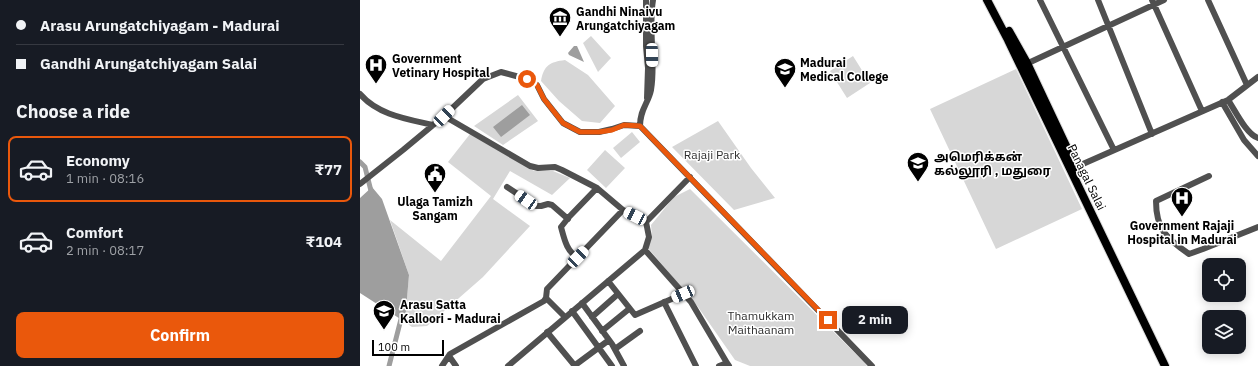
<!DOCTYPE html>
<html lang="en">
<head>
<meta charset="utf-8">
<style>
	body { margin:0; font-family:"IBM Plex Sans","Noto Sans Tamil",sans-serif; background:#242831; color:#f1f3f6; height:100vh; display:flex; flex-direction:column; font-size:15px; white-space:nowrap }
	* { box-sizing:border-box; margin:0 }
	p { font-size:13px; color:#9ea1a6 }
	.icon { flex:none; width:22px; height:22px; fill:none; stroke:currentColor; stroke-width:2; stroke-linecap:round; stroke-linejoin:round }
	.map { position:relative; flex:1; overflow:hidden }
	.side { display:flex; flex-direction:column; background:#171b24; width:360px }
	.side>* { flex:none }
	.hud { display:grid; align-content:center; height:88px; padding:0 16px; background:#171b24 }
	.tools { position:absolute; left:842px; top:258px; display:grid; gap:8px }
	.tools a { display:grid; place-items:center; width:44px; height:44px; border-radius:8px; background:#171b24; box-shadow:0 2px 10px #0003; font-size:20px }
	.scale { position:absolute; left:12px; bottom:10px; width:72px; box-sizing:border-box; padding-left:4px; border:2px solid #000; border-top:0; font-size:11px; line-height:14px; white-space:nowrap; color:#000; -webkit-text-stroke:3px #fff; paint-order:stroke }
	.end { position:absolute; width:18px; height:18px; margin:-9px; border:5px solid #ea580c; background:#fff; box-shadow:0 0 0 2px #fff }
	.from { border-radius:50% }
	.bubble { position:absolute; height:28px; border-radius:8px; background:#171b24; box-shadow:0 2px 10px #0003; font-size:13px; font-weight:700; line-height:28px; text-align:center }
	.car { position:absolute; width:12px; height:24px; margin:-12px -6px; border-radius:5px; box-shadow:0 0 3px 1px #0007; background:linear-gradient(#fff 24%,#345 0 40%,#fff 0 76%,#345 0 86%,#fff 0) }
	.hud b { display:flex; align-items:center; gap:14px; height:38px; font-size:15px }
	.hud b+b { border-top:1px solid #363941 }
	.hud i { width:10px; height:10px; background:#f1f3f6 }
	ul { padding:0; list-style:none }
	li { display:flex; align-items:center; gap:12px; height:66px; margin:0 8px 6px; padding:0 8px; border:2px solid transparent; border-radius:8px }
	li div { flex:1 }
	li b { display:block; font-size:15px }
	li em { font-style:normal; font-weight:700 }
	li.current { border-color:#ea580c }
	li>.icon { width:36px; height:36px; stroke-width:1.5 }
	h2 { padding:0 16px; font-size:18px; line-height:48px }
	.primary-button { display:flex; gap:8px; margin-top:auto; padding:8px 16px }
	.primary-button a { flex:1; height:46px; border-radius:8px; background:#ea580c; color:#fff; font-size:16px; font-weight:700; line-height:46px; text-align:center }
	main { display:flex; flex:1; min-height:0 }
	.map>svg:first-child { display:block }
</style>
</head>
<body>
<main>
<section class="side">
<div class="hud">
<b><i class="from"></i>Arasu Arungatchiyagam - Madurai</b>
<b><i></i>Gandhi Arungatchiyagam Salai</b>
</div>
<h2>Choose a ride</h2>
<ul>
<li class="current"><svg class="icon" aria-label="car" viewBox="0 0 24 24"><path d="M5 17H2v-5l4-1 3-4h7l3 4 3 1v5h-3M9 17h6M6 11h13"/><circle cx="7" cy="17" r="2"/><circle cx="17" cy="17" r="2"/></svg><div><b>Economy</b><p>1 min · 08:16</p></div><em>₹77</em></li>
<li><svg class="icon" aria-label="car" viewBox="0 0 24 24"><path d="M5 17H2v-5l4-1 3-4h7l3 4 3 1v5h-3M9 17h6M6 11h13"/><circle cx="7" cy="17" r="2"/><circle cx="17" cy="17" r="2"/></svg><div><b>Comfort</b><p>2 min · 08:17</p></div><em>₹104</em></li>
</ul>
<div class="primary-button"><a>Confirm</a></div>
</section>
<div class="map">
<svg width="898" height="366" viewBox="0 0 898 366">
	<rect width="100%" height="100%" fill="#fff"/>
	<path fill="#d7d7d7" d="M231,36L251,58L238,72L223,43Z
		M493,56L510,83L487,98L470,71Z
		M205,60L228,75L255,106L240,123L222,121L199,101L181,81C184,65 190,62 205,60Z
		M656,69L722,209L636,249L570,109Z
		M158,95L178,121L143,145L114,126Z
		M358,121L391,168L415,198L374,210L312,147Z
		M272,132L280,142L261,158L253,148Z
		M110,134L174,171H193L210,178L192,195L150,171L133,199L170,226L123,277L67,326L52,327L45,322L49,275L30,220L81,261L131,196L88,162Z
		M245,150L265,168L246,188L227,170Z
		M330,189L503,361L507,366H390L375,360L338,307L288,248L292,236L291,225L314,197Z"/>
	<path fill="#9e9e9e" d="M214,46H217L224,62L209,55L208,53Z
		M162,105L170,115L141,137L133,127Z
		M12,187L22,199L49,275L45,322L0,293V198Z"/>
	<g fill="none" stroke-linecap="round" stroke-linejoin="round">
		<path stroke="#9e9e9e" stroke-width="5" d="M0,162L5,167L12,195
			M29,366L42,315"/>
		<g stroke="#dbdbdb" stroke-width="10">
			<path id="major" d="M627,0L648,40L805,366
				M649,31L667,63L716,167"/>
		</g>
		<path stroke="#505050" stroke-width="6" d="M286,0V46L288,68L287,98
			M680,0L754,150
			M738,0L792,134
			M792,0L842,111
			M848,0L887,85
			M664,65L804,0
			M0,94C18,115 47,119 73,125
			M868,100C875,110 886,134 898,138
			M862,102L884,140L898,156
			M84,116L170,166L178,168L195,167L202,170L237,188L263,210
			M280,126L512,366
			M280,126C280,109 288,104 291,90C296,61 288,30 293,0
			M716,167L868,100L898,77
			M849,176L796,201C796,229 806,238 829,254L843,249L898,227
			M0,184L43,150L84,116L123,79L141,72L167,79L177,85L184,99L203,123L220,132H239L252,129L264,125L280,126
			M147,187L176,206H181L188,204L192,205L208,219
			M285,250L331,302L367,363
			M218,257C207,253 204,238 201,227L209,217L237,188
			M248,281L275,315L323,294
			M186,298L205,317
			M304,302L336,366
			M222,303L252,344L264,366
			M212,311L252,366
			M232,317L258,294
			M242,331L269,309
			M187,332L215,366
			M255,349L280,331
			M89,356L96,366
			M82,366L90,354L184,301L186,298L187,289L263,210L286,222L330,177
			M148,366L285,250L289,237L286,222
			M214,366L249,340
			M359,366L367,363L369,366"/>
		<use href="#major" stroke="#000" stroke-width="8"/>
	</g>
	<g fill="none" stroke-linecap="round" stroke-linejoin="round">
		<path stroke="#ea580c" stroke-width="5" d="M167,79L177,85L184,99L203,123L220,132H239L252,130L264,125L280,126L468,320"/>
	</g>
	<defs>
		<g id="museum-pin" transform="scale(1.15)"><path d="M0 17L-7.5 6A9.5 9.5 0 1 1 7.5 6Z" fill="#000" stroke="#fff"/><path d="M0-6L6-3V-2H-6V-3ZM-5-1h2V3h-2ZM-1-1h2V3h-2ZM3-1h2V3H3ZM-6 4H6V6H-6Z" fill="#fff"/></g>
		<g id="hospital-pin" transform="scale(1.15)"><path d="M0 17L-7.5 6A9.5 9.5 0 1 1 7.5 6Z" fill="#000" stroke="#fff"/><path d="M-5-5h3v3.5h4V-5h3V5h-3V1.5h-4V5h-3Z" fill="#fff"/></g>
		<g id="university-pin" transform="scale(1.15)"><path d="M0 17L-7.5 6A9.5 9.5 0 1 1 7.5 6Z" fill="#000" stroke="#fff"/><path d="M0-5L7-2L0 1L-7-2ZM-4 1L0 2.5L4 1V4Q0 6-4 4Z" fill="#fff"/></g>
		<g id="civic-pin" transform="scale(1.15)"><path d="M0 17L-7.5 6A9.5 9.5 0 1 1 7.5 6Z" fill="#000" stroke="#fff"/><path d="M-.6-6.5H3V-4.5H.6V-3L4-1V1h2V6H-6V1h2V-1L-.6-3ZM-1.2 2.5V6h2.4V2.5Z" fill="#fff"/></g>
	</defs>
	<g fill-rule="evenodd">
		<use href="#museum-pin" x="200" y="18"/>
		<use href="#hospital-pin" x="16" y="65"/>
		<use href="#university-pin" x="425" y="69"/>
		<use href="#university-pin" x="558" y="163"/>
		<use href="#civic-pin" x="75" y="174"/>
		<use href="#hospital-pin" x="822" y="198"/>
		<use href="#university-pin" x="24" y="311"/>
	</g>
	<g text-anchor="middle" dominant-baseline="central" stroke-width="3" stroke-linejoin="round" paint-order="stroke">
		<g font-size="12" font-weight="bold" fill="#000" stroke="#fff" text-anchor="start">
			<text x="216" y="11">Gandhi Ninaivu<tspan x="216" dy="14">Arungatchiyagam</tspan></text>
			<text x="32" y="58">Government<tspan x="32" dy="14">Vetinary Hospital</tspan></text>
			<text x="440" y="62">Madurai<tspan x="440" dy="14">Medical College</tspan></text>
			<text x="574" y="156">அமெரிக்கன்<tspan x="574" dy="14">கல்லூரி , மதுரை</tspan></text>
			<text x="75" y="201" text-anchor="middle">Ulaga Tamizh<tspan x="75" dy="14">Sangam</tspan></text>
			<text x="822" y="225" text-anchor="middle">Government Rajaji<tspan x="822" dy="14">Hospital in Madurai</tspan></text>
			<text x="40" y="304">Arasu Satta<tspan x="40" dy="14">Kalloori - Madurai</tspan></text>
		</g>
		<g font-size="12" fill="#2e2e2e" stroke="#fff">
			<text x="352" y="154">Rajaji Park</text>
			<text x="401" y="315">Thamukkam<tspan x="401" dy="14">Maithaanam</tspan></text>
		</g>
		<g font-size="12" fill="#000" stroke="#fff">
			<text transform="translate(727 177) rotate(64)">Panagal Salai</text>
		</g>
	</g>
</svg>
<div class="tools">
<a><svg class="icon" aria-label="locate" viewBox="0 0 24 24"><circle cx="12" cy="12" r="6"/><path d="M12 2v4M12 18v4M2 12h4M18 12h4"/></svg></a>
<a><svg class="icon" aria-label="layers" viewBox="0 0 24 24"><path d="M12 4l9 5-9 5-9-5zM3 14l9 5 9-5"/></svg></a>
</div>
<div class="scale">100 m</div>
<i class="end from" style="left:167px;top:79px"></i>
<i class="end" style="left:468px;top:320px"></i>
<div class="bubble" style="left:482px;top:306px;width:66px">2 min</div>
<i class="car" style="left:292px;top:55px;rotate:179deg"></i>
<i class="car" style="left:84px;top:116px;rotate:45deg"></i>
<i class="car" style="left:166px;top:200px;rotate:304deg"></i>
<i class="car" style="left:275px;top:216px;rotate:297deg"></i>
<i class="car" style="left:218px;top:257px;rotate:44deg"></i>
<i class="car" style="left:323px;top:294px;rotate:247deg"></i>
</div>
</main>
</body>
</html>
